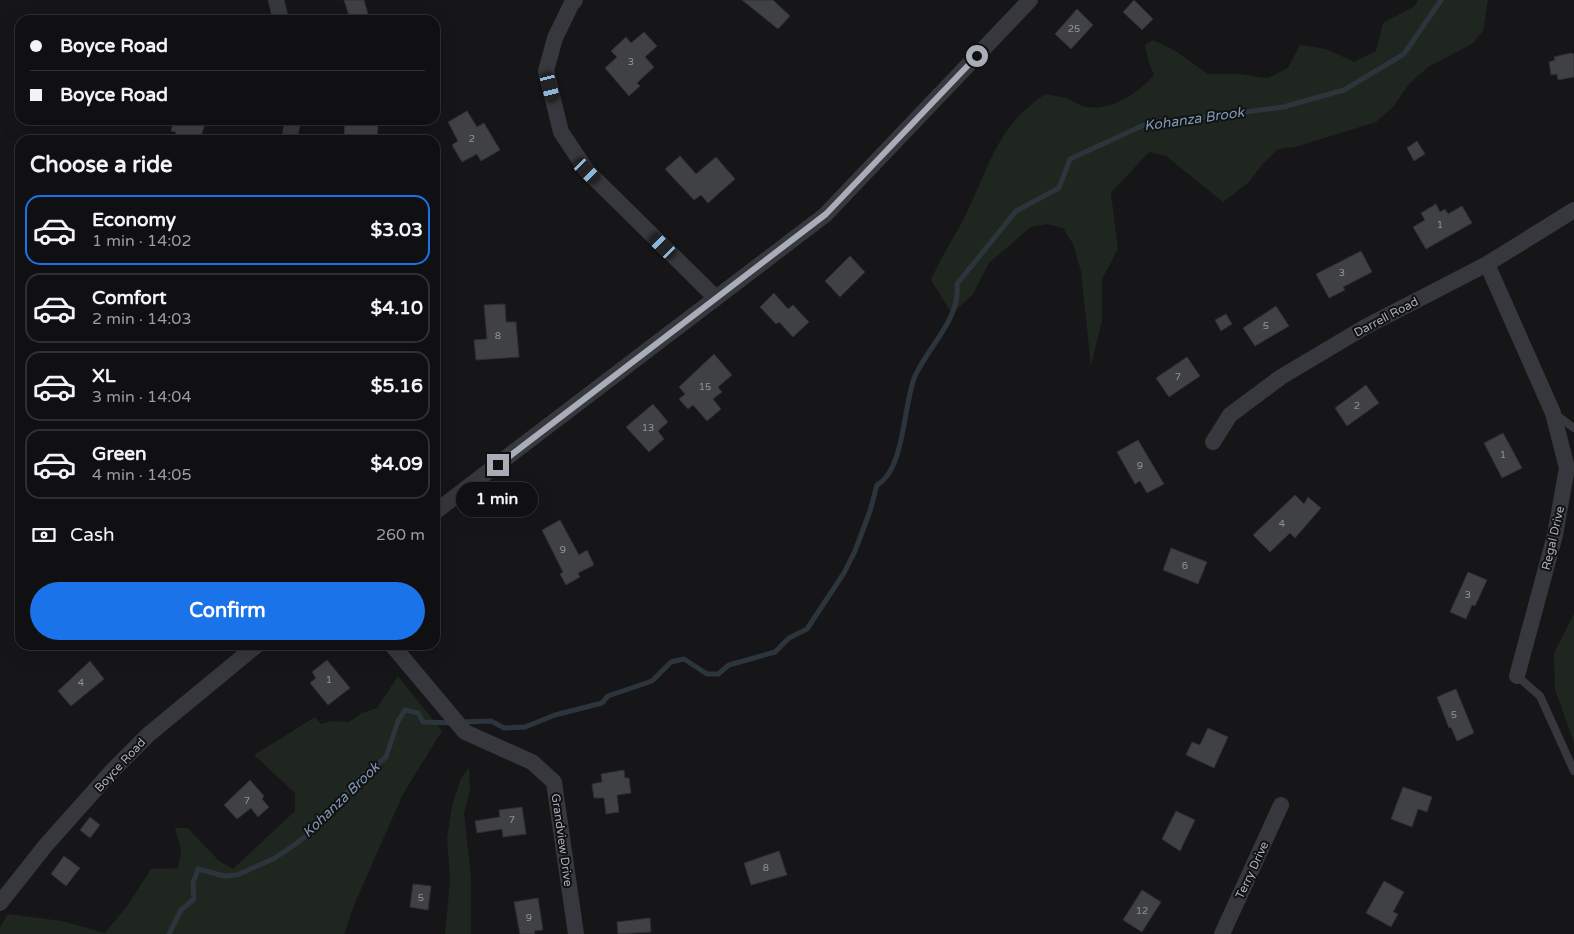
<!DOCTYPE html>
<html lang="en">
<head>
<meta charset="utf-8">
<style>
	body { margin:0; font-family:"Varela Round",sans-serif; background:#19191b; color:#f1f3f6; height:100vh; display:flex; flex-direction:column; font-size:19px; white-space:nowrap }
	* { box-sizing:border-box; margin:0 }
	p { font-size:16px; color:#9c9d9f }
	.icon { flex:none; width:28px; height:28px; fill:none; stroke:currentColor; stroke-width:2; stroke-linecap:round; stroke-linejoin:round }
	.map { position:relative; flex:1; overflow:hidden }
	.details { position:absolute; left:15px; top:135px; width:425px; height:515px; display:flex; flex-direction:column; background:#101012; border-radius:15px; box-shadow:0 5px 20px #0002,0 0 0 1px #303032 }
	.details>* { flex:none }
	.top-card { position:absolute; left:15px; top:15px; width:425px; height:110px; border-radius:15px; box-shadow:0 5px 20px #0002,0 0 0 1px #303032; display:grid; align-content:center; height:110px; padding:0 15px; background:#101012 }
	.end { position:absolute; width:22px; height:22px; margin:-11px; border:6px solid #a8adb8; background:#111; box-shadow:0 0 0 2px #111 }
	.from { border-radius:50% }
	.bubble { position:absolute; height:35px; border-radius:18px; background:#101012; box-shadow:0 5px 20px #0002,0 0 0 1px #303032; font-size:16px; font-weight:700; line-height:35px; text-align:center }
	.car { position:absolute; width:15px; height:30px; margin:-15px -8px; border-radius:6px; box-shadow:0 0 4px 1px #0007; background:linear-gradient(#222 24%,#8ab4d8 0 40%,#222 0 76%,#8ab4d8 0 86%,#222 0) }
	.top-card b { display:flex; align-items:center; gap:18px; height:48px; font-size:19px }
	.top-card b+b { border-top:1px solid #303032 }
	.top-card i { width:12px; height:12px; background:#f1f3f6 }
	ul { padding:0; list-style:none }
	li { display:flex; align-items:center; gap:15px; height:70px; margin:0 10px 8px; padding:0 5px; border:2px solid #303032; border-radius:15px }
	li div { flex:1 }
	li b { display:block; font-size:19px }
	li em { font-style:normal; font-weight:700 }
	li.active { border-color:#1a73e8 }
	li>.icon { width:45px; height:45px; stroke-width:1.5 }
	h2 { padding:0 15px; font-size:22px; line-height:60px }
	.pay { display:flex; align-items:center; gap:12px; height:55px; padding:0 15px; font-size:19px }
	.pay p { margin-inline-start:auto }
	.button { display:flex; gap:10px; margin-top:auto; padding:10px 15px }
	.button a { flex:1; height:58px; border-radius:30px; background:#1a73e8; color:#fff; font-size:20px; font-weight:700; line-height:58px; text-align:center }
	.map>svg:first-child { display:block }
</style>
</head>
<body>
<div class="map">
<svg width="1574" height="934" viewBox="0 0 1574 934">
	<rect width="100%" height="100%" fill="#161618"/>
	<path fill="#1e261f" d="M1418,0H1488L1483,31L1472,44L1428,67L1409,84L1393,107L1376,122L1295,147L1278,149L1262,165L1248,183L1223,202L1166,156L1149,152L1111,193L1118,249L1102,279V320L1091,366L1081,271L1073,244L1063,228L1047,224L1031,227L989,263L973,294L952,314L931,280C941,256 957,234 968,210C991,162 998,126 1045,94C1053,96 1061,96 1068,99C1074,101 1080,106 1086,107C1112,111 1138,93 1154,75L1148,60L1145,45L1153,40L1177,52L1208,74H1237L1268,78L1288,68L1300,45L1326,49L1354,62L1376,51L1383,23L1415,6Z
		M1574,614V742L1555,690L1554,653Z
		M398,676L442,731L403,794L355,903L344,934H0V927L8,914L62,921L105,933L128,905L151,869L178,868L181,850L175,828H188L219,861L233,869L295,811V793L254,755L315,717L321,724L331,721L349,722L362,713L377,708Z
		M469,768L470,790L464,813L471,876V934H445L450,880L447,838L452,806L461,778Z"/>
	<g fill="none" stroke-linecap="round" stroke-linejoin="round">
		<path stroke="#2c353c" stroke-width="5" d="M462,722L491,721L504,728L525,727L555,715L602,703L608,696L652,681L671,662L684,659L707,674H718L729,665L775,652L789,638L807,629L844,573L855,551L870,511L877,485C905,469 903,405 915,376C928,347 961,318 957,284L1016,211L1059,188L1070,159L1144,125L1283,107L1344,90L1404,54L1441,0
			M169,934L181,910L194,899L193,883L198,869L224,876L237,875L275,858L297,843L313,830L361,777L386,757L398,721L405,710L418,713L423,722L453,723"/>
	</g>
	<path fill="#404145" stroke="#303034" d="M344,0H364L368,14L350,19Z
		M742,0H773L790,16L778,29Z
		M1134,0L1153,19L1142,30L1123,12Z
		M1077,9L1093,25L1071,49L1055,34Z
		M644,32L657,46L645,57L654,67L637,83L640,86L629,96L605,68L617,57L611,51L626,37L631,43Z
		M1571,53L1574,54V77L1558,80L1557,74L1551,75L1549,62L1555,60L1554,57Z
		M467,111L477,127L484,123L500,150L481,161L477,154L462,162L452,145L458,141L448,122Z
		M174,120H206L200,140H175L176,132L171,131Z
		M345,120H372L378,126L377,140H344Z
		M1417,141L1425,154L1414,161L1407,148Z
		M680,156L696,174L716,157L735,179L708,203L701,195L694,200L665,169Z
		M1436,204L1440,212L1445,209L1448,214L1462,206L1472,223L1426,249L1413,227L1425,220L1421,213Z
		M1361,251L1372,272L1343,287L1345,290L1329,298L1316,274Z
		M850,256L865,272L840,297L825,281Z
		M774,293L788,309L793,305L809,322L793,337L779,322L776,324L760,307Z
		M505,304L506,322H516L519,357L476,360L474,340L487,339L484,305Z
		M1276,306L1289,326L1255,346L1243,328Z
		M1226,314L1232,324L1221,331L1215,320Z
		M714,354L732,375L718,387L722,392L713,399L721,409L707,421L693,405L688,409L679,399L685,394L679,387Z
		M1187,357L1200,376L1169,397L1156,378Z
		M1366,385L1379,403L1347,426L1335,408Z
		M653,404L668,422L658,431L664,439L649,452L626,427Z
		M1503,433L1522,468L1502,478L1484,443Z
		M1138,440L1164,484L1147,493L1140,481L1135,484L1117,452Z
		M1295,495L1304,504L1308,497L1321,508L1295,538L1290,533L1270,552L1253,535Z
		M560,520L579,555L587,550L594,565L578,573L580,577L566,585L560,574L563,572L542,530Z
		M1171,548L1207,562L1198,584L1163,570Z
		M1468,572L1487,580L1475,606L1472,605L1466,619L1450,612Z
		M327,660L350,688L328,705L310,683L316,678L312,672Z
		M90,661L104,679L71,706L58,691Z
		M1456,689L1474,733L1457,741L1451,727L1449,728L1437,697Z
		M1208,728L1228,737L1214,768L1186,755L1192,742L1200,745Z
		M624,770L625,778H629L631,793L617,795L619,812L606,814L604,798H594L592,784L602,782L601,774Z
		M250,780L264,796L262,799L269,807L258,817L251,808L237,819L224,805Z
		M1403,787L1432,797L1427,812L1418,809L1412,827L1391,819Z
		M522,807L526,834L503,837L502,829L477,833L475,821L500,817L499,810Z
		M1176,811L1195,820L1180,851L1162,839Z
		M90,817L100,825L90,838L80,830Z
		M779,851L787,875L751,885L744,863Z
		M64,856L80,868L66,886L51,874Z
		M1384,881L1404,892L1393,912L1398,914L1391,927L1366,913Z
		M413,884L431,886L428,910L410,907Z
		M1142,890L1161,902L1142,932L1123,920Z
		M538,898L543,930L534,931L535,934H520L514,902Z
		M650,918L651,932L618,934L617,922Z"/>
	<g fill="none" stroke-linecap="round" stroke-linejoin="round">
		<path stroke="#37383d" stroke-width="8" d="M1555,414L1574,428
			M1517,676L1540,696L1574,771"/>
		<path stroke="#37383d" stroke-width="16" d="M276,0L281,20
			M575,0L571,5L555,38L546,71L561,132L587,171L716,298
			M289,140L293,120
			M1487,264L1553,413L1567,468L1555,535L1517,676
			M1213,442L1230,415L1281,377L1365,327L1487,264L1574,210
			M435,512L825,215L1030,0
			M392,645L465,732L532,762L554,782L576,934
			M0,903L46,845L112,771L148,735L257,645
			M1222,934L1281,805"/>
	</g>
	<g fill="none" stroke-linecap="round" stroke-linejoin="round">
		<path stroke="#a8adb8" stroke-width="6" d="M498,465L826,214L977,56"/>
	</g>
	<g text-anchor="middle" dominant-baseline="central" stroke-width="4" stroke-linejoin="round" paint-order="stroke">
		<g font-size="10" fill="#8e929b">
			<text x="1074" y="29">25</text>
			<text x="631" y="62">3</text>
			<text x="472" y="139">2</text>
			<text x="1440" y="225">1</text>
			<text x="1342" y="273">3</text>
			<text x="1266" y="326">5</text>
			<text x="498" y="336">8</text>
			<text x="1178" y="377">7</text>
			<text x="705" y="387">15</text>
			<text x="1357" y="406">2</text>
			<text x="648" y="428">13</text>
			<text x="1503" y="455">1</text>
			<text x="1140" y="466">9</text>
			<text x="1282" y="524">4</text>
			<text x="563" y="550">9</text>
			<text x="1185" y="566">6</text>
			<text x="1468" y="595">3</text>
			<text x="329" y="680">1</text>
			<text x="81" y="683">4</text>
			<text x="1454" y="715">5</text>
			<text x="247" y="801">7</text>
			<text x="512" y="820">7</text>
			<text x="766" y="868">8</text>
			<text x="421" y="898">5</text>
			<text x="1142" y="911">12</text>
			<text x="529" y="918">9</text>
		</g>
		<g font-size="12" fill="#a8adb8" stroke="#111113">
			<text transform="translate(1386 317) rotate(-28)">Darrell Road</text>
			<text transform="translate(1553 538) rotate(-77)">Regal Drive</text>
			<text transform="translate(120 765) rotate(-47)">Boyce Road</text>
			<text transform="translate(562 840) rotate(82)">Grandview Drive</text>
			<text transform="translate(1252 870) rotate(-65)">Terry Drive</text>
		</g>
		<g font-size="14" font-style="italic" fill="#7f9bb3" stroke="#111113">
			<text transform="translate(1194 119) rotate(-8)">Kohanza Brook</text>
			<text transform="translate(341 800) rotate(-44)">Kohanza Brook</text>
		</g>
	</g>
</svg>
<i class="end from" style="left:977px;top:56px"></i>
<i class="end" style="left:498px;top:465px"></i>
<div class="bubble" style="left:456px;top:482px;width:82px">1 min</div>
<i class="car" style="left:550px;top:87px;rotate:166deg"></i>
<i class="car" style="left:587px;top:171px;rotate:135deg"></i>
<i class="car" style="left:663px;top:246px;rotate:314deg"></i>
<div class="top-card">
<b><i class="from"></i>Boyce Road</b>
<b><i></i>Boyce Road</b>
</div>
<section class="details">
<h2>Choose a ride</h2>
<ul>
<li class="active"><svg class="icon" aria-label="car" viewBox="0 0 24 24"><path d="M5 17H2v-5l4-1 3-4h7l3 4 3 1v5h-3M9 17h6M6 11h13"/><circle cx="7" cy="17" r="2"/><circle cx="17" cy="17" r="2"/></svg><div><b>Economy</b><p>1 min · 14:02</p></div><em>$3.03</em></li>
<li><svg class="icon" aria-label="car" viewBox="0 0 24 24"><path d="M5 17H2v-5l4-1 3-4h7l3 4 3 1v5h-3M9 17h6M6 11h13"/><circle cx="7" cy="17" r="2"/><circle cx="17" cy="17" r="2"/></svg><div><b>Comfort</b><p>2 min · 14:03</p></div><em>$4.10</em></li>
<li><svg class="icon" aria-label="car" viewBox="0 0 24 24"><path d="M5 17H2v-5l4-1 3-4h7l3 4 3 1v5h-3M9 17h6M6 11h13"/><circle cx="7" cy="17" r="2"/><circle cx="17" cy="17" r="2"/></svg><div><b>XL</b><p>3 min · 14:04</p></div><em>$5.16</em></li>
<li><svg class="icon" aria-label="car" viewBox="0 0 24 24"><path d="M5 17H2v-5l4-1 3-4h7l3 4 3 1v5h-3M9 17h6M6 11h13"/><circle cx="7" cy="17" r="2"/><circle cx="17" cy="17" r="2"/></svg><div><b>Green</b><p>4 min · 14:05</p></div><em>$4.09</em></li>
</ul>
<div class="pay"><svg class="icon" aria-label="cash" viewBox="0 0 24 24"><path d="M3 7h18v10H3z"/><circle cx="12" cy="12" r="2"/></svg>Cash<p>260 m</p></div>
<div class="button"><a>Confirm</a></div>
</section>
</div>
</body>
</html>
